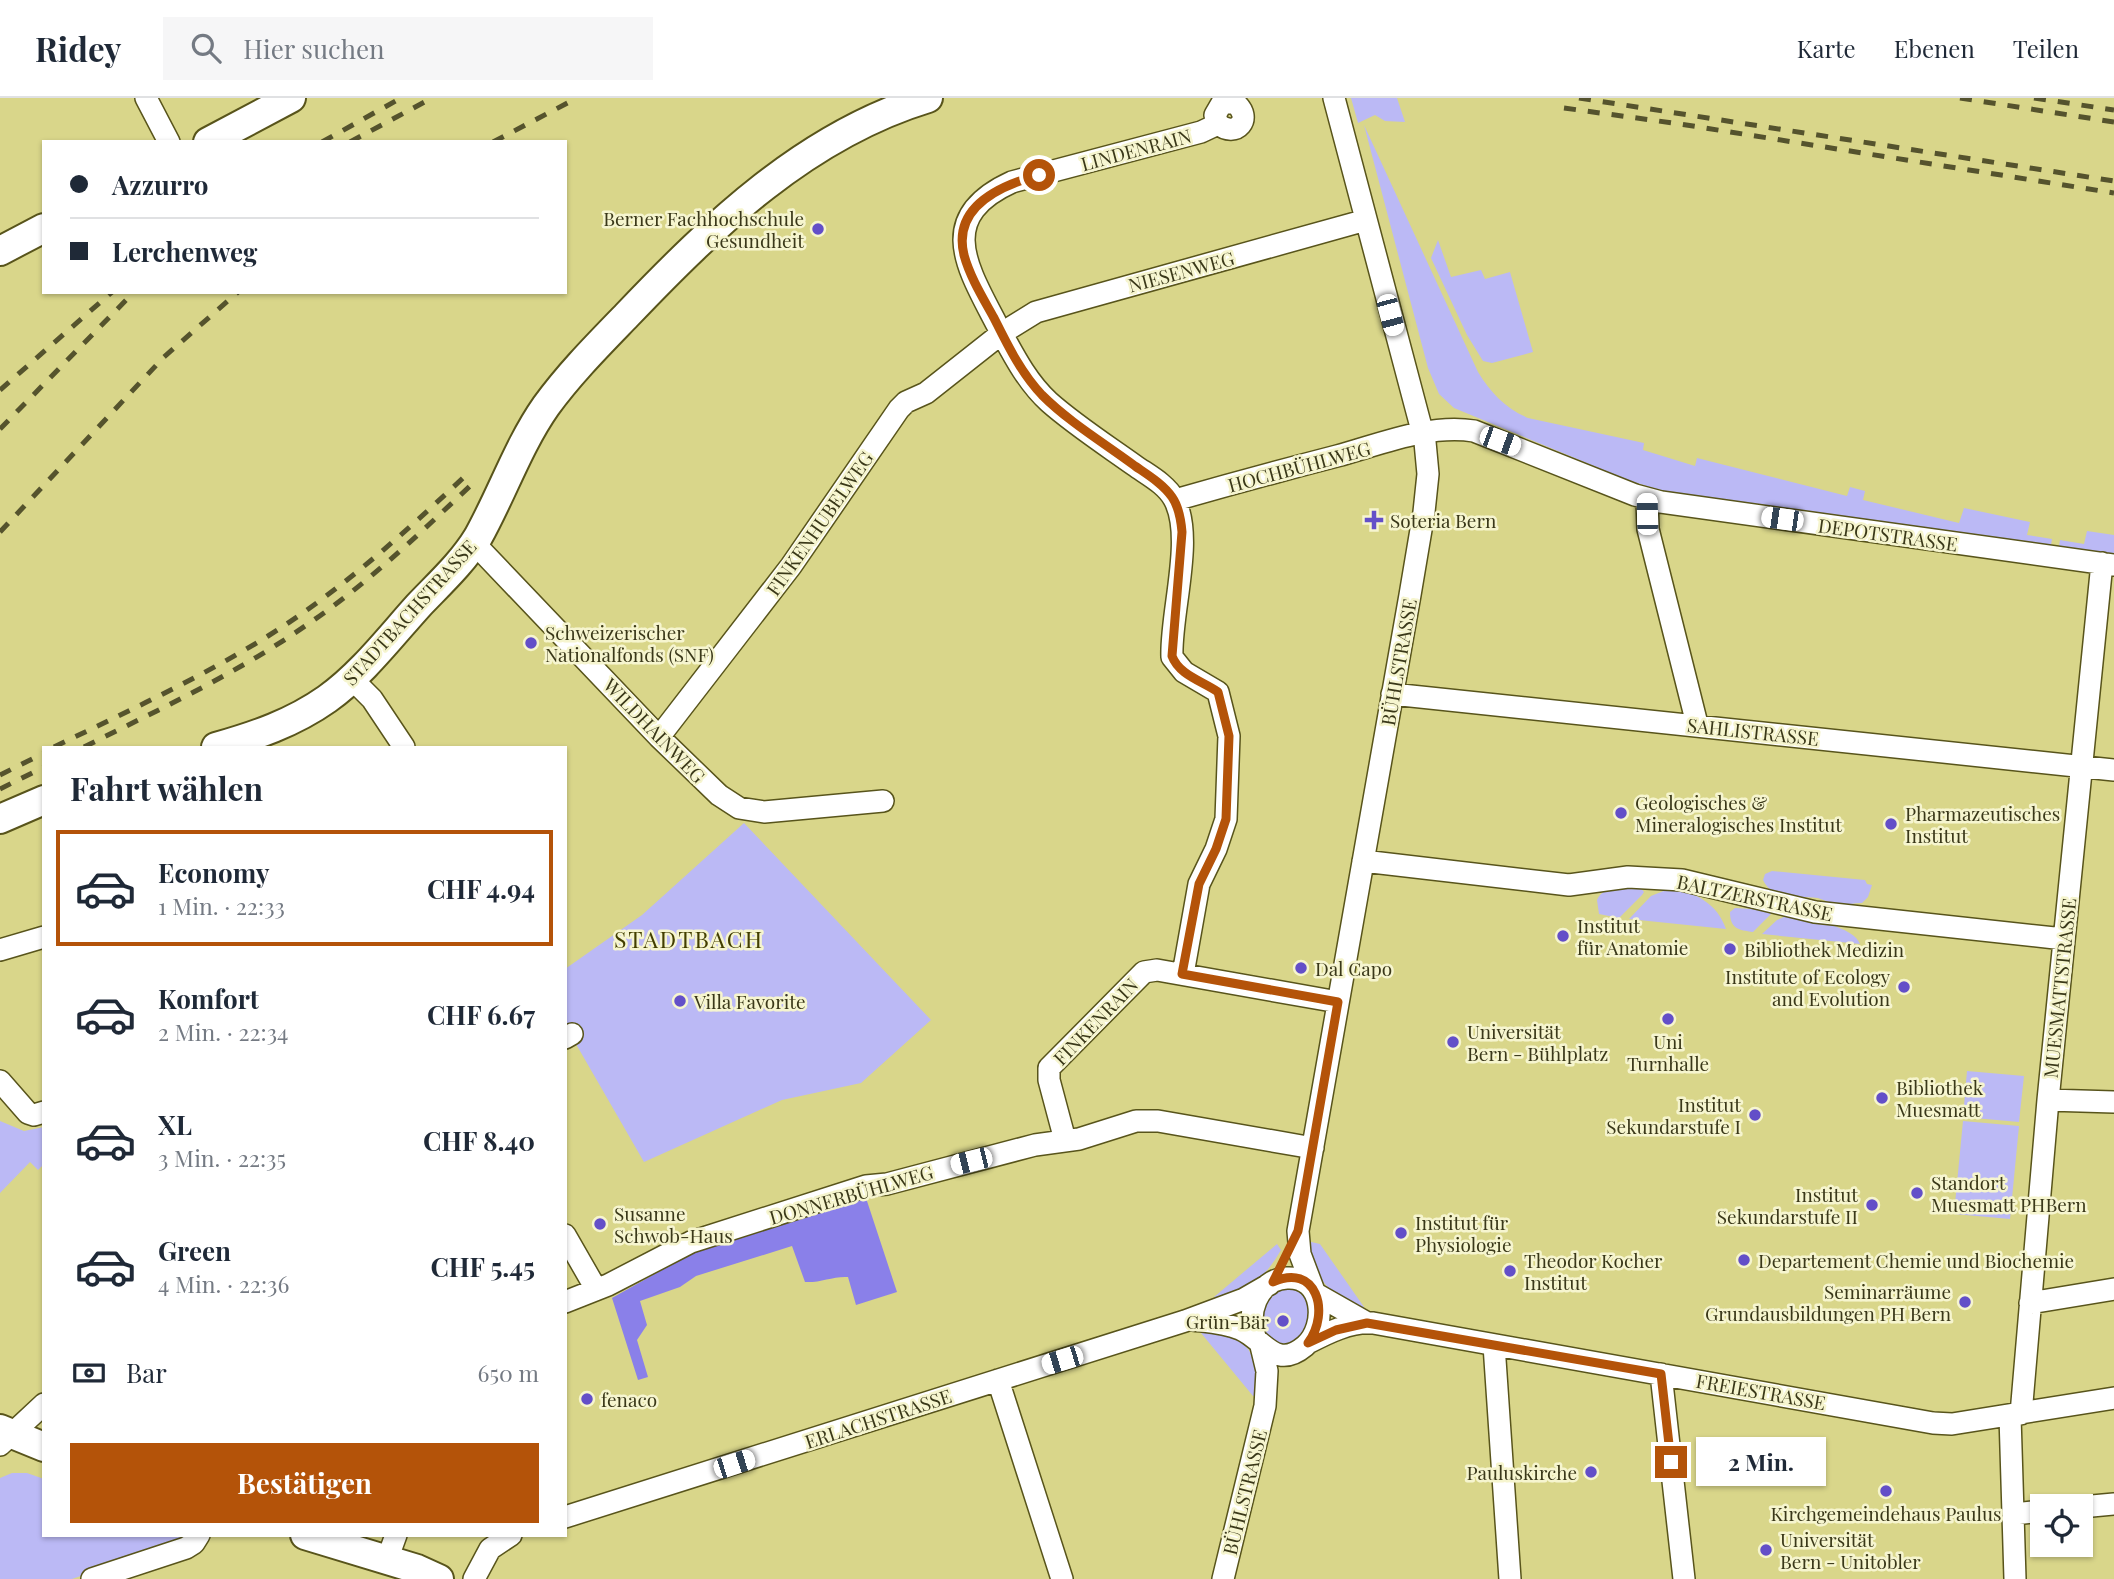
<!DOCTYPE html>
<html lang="de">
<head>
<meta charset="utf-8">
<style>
	body { margin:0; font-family:"Playfair Display",serif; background:#f6f6f7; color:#1f2937; height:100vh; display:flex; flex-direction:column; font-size:26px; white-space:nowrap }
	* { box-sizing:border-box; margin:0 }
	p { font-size:23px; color:#747a83 }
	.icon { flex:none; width:38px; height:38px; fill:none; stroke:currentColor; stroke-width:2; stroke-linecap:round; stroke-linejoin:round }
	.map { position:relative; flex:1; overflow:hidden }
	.drawer { position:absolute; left:42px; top:648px; width:525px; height:791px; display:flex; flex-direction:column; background:#fff; border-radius:0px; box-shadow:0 2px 5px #0004 }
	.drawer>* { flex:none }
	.guide { position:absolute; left:42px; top:42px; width:525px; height:154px; border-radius:0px; box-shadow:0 2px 5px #0004; display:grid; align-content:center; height:154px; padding:0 28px; background:#fff }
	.controls { position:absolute; left:2030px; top:1396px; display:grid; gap:14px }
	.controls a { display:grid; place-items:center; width:63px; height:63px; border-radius:0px; background:#fff; box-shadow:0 2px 5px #0004; font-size:35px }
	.end { position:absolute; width:32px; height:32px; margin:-16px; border:9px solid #b45309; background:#fff; box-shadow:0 0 0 4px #fff }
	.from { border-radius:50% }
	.bubble { position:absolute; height:49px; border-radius:0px; background:#fff; box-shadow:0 2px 5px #0004; font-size:23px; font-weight:700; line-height:49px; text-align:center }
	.car { position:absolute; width:21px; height:42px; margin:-21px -10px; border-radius:9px; box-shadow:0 0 5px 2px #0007; background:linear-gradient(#fff 24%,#345 0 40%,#fff 0 76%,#345 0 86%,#fff 0) }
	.guide b { display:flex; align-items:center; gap:24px; height:66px; font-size:26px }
	.guide b+b { border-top:2px solid #e0e1e3 }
	.guide i { width:18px; height:18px; background:#1f2937 }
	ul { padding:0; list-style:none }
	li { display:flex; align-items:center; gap:21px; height:116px; margin:0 14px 10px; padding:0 14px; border:4px solid transparent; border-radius:0px }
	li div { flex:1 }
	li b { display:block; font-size:26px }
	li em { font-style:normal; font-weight:700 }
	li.on { border-color:#b45309 }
	li>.icon { width:63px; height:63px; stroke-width:1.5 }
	h2 { padding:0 28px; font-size:32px; line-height:84px }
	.pay { display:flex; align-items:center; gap:18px; height:77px; padding:0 28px; font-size:26px }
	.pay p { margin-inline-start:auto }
	.cta { display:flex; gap:14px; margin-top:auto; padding:14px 28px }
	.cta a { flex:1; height:80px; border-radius:0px; background:#b45309; color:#fff; font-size:28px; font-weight:700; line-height:80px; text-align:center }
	header { display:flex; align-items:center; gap:42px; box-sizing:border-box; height:98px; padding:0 35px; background:#fff; border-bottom:2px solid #e0e1e3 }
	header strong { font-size:33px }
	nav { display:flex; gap:38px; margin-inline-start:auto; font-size:24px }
	.search { width:490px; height:63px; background:#f6f6f7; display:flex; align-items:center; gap:18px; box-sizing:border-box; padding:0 24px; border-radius:0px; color:#747a83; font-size:26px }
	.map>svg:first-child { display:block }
</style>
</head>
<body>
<header>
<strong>Ridey</strong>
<div class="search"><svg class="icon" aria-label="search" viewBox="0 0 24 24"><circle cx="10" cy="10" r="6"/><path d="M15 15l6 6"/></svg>Hier suchen</div>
<nav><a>Karte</a><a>Ebenen</a><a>Teilen</a></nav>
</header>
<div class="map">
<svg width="2114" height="1481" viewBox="0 0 2114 1481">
	<rect width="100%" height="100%" fill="#d9d68a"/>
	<path fill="#bbb9f5" d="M1351,0H1397L1405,24L1385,23L1375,17L1358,25Z
		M1364,27L1478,274C1491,295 1505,310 1528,320L1644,345L1643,352L1695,368L1697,360L1847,398L1850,389L1865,393L1863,402L1959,425L1964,410L2030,424L2027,437L2052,441L2051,447L1674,396L1630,383L1454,310L1439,296L1428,270Z
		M1438,142L1451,179L1481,172L1485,181L1510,174L1533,254L1492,265L1483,263L1467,237L1431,160Z
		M2087,433L2114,437V456L2059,448L2060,442L2084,446Z
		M744,725L931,922L861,985L782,1002L644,1064L565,927V871L642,817Z
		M1772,773L1865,782L1867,786L1872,787L1868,799L1862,805C1854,805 1847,807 1840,807C1833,807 1825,802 1818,800C1798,797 1774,804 1763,782L1765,776Z
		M1640,789L1644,794L1642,797L1619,820L1599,816L1597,802C1604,786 1625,790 1640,789Z
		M1671,790C1696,795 1717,805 1726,831L1629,821L1651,798Z
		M1735,810L1769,812L1772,815L1753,834C1739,832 1730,831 1730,814Z
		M1789,817C1807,820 1855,829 1860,846L1762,836L1777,822Z
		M1967,973L2024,978L2019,1024L1963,1019Z
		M0,1023L24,1033L44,1029V1066L38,1072L30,1064L0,1095Z
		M1963,1023L2019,1028L2010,1121L1954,1116Z
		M1307,1143L1320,1146L1364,1209L1363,1212C1323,1190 1320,1187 1307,1143Z
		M1277,1146L1281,1152C1262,1185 1250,1187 1216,1202L1214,1199Z
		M1292,1190C1304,1195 1310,1203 1309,1215C1305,1274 1231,1238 1278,1192Z
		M1201,1230C1251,1244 1255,1246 1258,1299L1253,1298L1201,1235Z
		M12,1375H27L44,1381V1437H189L181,1444L72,1481H0V1380Z"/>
	<path fill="#8a80e9" d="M866,1100L897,1194L856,1207L848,1179C833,1178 820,1185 805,1184L792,1148L696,1178L680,1189L640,1203L647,1227L637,1242L648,1279L638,1282L612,1200L694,1154Z"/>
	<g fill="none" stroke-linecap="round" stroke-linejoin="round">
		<g stroke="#58541b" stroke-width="24">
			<path id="minor" d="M146,0L169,44
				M1647,401L1648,431L1697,626
				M1175,402C1228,387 1283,372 1337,358C1381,346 1428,326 1474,333L1635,397L1661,404L2114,467
				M474,445L659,639L719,697L739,710L764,714L883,703
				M351,580L372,601L404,649
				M1392,596L2114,672
				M659,639L791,468L899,311L906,304L926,295L1002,235L1036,214L1366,122
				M1363,763L1569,787L1628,779L1682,782L1815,814L2064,841
				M0,852L44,839
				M1183,876L1199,786L1216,751L1226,721L1229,638L1218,594L1184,574L1172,559C1170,516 1195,439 1174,401C1166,386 1148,377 1134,367C1106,347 1075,327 1049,304C1025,282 1011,252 996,225C967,169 935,119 1012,84L1201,34L1218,26C1236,41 1254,20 1235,5H1222L1215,17L1218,26
				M565,940L572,936
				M0,983L28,1015L34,1017L44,1014
				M2048,1002L2114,1004
				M1065,1042L1049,982V970L1144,874L1157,872L1338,904
				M565,1137L596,1191
				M1314,1193L1300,1156L1298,1133L1410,497L1424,414L1428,376L1425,344L1334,0
				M1316,1196L1367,1225
				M565,1204L608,1187L691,1144L866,1088L887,1086L1035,1047L1079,1041L1136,1023H1158L1313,1050
				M2030,1205L2114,1191
				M1193,1222C1209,1224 1225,1225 1240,1231C1264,1241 1275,1273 1305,1248C1328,1228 1324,1178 1287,1180C1257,1181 1245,1218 1256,1241
				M1308,1245C1327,1235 1351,1223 1373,1225L1933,1325L1952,1326L2114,1300
				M1494,1247L1510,1481
				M1661,1276L1684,1481
				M998,1282L1062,1481
				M2021,1316L2048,1002L2102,465
				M2010,1318L2015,1481
				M0,1347L44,1306
				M2081,1409L2114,1406
				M2014,1416L2042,1413
				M565,1419L1185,1223L1244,1201L1270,1186
				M387,1462L396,1437
				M92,1481L186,1450L194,1445L199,1437
				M474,1481L490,1451L511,1437
				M1223,1481L1265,1308L1267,1273L1261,1248"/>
		</g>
		<g stroke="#58541b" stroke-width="32">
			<path id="major" d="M208,44L291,0
				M0,153L44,130
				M216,649C255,638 293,625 327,601C362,576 390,539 419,507C439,486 463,464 478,439C502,396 518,348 546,308C570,275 599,246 627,217C713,127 806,37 928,0
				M0,721L44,702
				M0,1331L44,1349
				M305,1437L417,1471L439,1481"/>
		</g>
		<use href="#minor" stroke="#fff" stroke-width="21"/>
		<use href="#major" stroke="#fff" stroke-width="28"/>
		<path stroke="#55532d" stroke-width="5" stroke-dasharray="12 12" stroke-linecap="butt" d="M1579,0L2114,83
			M1960,0L2114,24
			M2034,0L2114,12
			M1564,10L1680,26L2114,95
			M322,44L401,0
			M350,44L432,0
			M493,44L577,0
			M0,292L112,194
			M0,331L134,194
			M0,434L164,259L238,194
			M54,649C126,614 200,580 268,538C340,493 401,438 463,380
			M84,649C160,611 238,575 308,526C367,486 418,437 470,388
			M0,677L44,655
			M0,691L44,669"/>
	</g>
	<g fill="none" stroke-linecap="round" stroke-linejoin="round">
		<path stroke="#b45309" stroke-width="9" d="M1039,77C1002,87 952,108 964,157C970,179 983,200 994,220C1007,246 1021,275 1042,297C1069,324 1104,345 1135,368C1148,377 1163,386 1172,399C1179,409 1181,422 1182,434L1172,558C1179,577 1202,583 1218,594L1229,638L1226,721L1216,751L1199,786L1182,876L1338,904L1298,1133L1273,1184C1316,1164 1331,1214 1308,1245L1336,1232L1367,1225L1661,1276L1671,1364"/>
	</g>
	<g fill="#634fc8" stroke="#f6f5cf" stroke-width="2.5">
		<circle cx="818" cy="131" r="7"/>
		<path d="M1370.5 411.5h7v7h7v7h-7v7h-7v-7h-7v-7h7z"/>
		<circle cx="531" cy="545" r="7"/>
		<circle cx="1621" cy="715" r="7"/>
		<circle cx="1891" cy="726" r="7"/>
		<circle cx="1563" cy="838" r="7"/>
		<circle cx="1730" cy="851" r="7"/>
		<circle cx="1301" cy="870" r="7"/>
		<circle cx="1904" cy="889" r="7"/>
		<circle cx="680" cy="903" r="7"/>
		<circle cx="1668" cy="921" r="7"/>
		<circle cx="1453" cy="944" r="7"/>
		<circle cx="1882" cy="1000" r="7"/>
		<circle cx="1755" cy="1017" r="7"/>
		<circle cx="1917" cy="1095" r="7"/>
		<circle cx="1872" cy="1107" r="7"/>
		<circle cx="600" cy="1126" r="7"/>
		<circle cx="1401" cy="1135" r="7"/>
		<circle cx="1744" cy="1162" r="7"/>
		<circle cx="1510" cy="1173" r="7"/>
		<circle cx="1965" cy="1204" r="7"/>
		<circle cx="1283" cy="1223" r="7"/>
		<circle cx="587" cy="1301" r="7"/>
		<circle cx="1591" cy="1374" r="7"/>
		<circle cx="1886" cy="1393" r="7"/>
		<circle cx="1766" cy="1452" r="7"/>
	</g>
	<g text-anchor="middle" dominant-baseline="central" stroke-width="5" stroke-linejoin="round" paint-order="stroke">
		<g font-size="19" fill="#3a3819" stroke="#f6f5cf">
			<text transform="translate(1136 51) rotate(-15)">LINDENRAIN</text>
			<text transform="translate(1181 173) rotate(-15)">NIESENWEG</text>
			<text transform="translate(1299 368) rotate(-15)">HOCHBÜHLWEG</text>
			<text transform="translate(819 425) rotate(-55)">FINKENHUBELWEG</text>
			<text transform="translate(1888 436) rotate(8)">DEPOTSTRASSE</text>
			<text transform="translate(409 514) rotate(-48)">STADTBACHSTRASSE</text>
			<text transform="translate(1398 564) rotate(-80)">BÜHLSTRASSE</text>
			<text transform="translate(655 632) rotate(46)">WILDHAINWEG</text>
			<text transform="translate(1753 633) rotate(6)">SAHLISTRASSE</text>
			<text transform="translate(1755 799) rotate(12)">BALTZERSTRASSE</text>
			<text transform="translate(2059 890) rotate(-84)">MUESMATTSTRASSE</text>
			<text transform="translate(1095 923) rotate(-46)">FINKENRAIN</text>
			<text transform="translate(851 1096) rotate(-16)">DONNERBÜHLWEG</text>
			<text transform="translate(1761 1293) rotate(10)">FREIESTRASSE</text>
			<text transform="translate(878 1320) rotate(-18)">ERLACHSTRASSE</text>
			<text transform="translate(1244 1394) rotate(-76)">BÜHLSTRASSE</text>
		</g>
		<g font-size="19" fill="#3a3819" stroke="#f6f5cf" text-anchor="start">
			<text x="804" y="120" text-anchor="end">Berner Fachhochschule<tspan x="804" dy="22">Gesundheit</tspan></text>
			<text x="1390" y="422">Soteria Bern</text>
			<text x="545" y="534">Schweizerischer<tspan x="545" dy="22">Nationalfonds (SNF)</tspan></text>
			<text x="1635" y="704">Geologisches &amp;<tspan x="1635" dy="22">Mineralogisches Institut</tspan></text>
			<text x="1905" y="715">Pharmazeutisches<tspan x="1905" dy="22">Institut</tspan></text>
			<text x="1577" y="827">Institut<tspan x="1577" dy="22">für Anatomie</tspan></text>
			<text x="1744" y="851">Bibliothek Medizin</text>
			<text x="1315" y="870">Dal Capo</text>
			<text x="1890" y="878" text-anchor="end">Institute of Ecology<tspan x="1890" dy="22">and Evolution</tspan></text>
			<text x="694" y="903">Villa Favorite</text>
			<text x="1467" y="933">Universität<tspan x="1467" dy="22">Bern - Bühlplatz</tspan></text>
			<text x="1668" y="943" text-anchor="middle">Uni<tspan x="1668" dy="22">Turnhalle</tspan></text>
			<text x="1896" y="989">Bibliothek<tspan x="1896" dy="22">Muesmatt</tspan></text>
			<text x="1741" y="1006" text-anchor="end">Institut<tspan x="1741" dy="22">Sekundarstufe I</tspan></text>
			<text x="1931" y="1084">Standort<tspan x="1931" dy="22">Muesmatt PHBern</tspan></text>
			<text x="1858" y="1096" text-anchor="end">Institut<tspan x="1858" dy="22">Sekundarstufe II</tspan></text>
			<text x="614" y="1115">Susanne<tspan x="614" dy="22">Schwob-Haus</tspan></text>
			<text x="1415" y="1124">Institut für<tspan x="1415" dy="22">Physiologie</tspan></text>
			<text x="1524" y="1162">Theodor Kocher<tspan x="1524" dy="22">Institut</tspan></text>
			<text x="1758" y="1162">Departement Chemie und Biochemie</text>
			<text x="1951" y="1193" text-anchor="end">Seminarräume<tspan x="1951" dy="22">Grundausbildungen PH Bern</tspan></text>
			<text x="1269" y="1223" text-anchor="end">Grün-Bär</text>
			<text x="601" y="1301">fenaco</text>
			<text x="1577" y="1374" text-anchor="end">Pauluskirche</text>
			<text x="1886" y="1415" text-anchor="middle">Kirchgemeindehaus Paulus</text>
			<text x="1780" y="1441">Universität<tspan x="1780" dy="22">Bern - Unitobler</tspan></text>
		</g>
		<g font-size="23" letter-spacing="2" fill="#423e00" stroke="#f6f5cf">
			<text x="689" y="840">STADTBACH</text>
		</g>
	</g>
</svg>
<div class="controls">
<a><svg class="icon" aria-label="locate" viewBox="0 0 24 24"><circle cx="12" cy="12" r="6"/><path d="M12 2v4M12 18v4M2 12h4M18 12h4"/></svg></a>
</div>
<i class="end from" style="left:1039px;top:77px"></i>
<i class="end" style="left:1671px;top:1364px"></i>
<div class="bubble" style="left:1696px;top:1339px;width:130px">2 Min.</div>
<i class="car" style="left:1390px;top:217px;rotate:165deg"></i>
<i class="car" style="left:1500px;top:343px;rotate:110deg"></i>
<i class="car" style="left:1647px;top:416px;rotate:359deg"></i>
<i class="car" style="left:1782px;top:421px;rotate:278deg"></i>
<i class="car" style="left:971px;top:1063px;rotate:256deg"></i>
<i class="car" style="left:1062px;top:1262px;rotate:253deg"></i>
<i class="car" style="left:734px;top:1366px;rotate:72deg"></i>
<div class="guide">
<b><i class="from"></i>Azzurro</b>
<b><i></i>Lerchenweg</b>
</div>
<section class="drawer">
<h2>Fahrt wählen</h2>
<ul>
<li class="on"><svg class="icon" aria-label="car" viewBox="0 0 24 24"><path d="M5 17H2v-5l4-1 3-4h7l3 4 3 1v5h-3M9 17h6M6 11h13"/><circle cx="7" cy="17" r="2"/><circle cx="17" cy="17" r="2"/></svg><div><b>Economy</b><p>1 Min. · 22:33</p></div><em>CHF 4.94</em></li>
<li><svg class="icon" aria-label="car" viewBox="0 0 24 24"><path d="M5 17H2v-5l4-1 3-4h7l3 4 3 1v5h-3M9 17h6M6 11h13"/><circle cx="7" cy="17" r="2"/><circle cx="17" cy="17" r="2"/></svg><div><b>Komfort</b><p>2 Min. · 22:34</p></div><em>CHF 6.67</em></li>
<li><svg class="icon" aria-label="car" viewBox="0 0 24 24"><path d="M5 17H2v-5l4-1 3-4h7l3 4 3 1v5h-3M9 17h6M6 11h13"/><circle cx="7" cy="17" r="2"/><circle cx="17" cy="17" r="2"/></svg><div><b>XL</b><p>3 Min. · 22:35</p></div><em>CHF 8.40</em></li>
<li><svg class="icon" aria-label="car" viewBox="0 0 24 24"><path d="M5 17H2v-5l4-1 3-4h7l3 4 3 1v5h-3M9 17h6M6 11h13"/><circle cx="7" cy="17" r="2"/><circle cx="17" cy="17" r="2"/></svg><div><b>Green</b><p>4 Min. · 22:36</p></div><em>CHF 5.45</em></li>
</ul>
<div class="pay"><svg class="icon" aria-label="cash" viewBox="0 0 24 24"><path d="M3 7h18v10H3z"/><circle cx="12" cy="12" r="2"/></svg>Bar<p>650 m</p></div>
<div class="cta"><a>Bestätigen</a></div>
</section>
</div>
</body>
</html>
